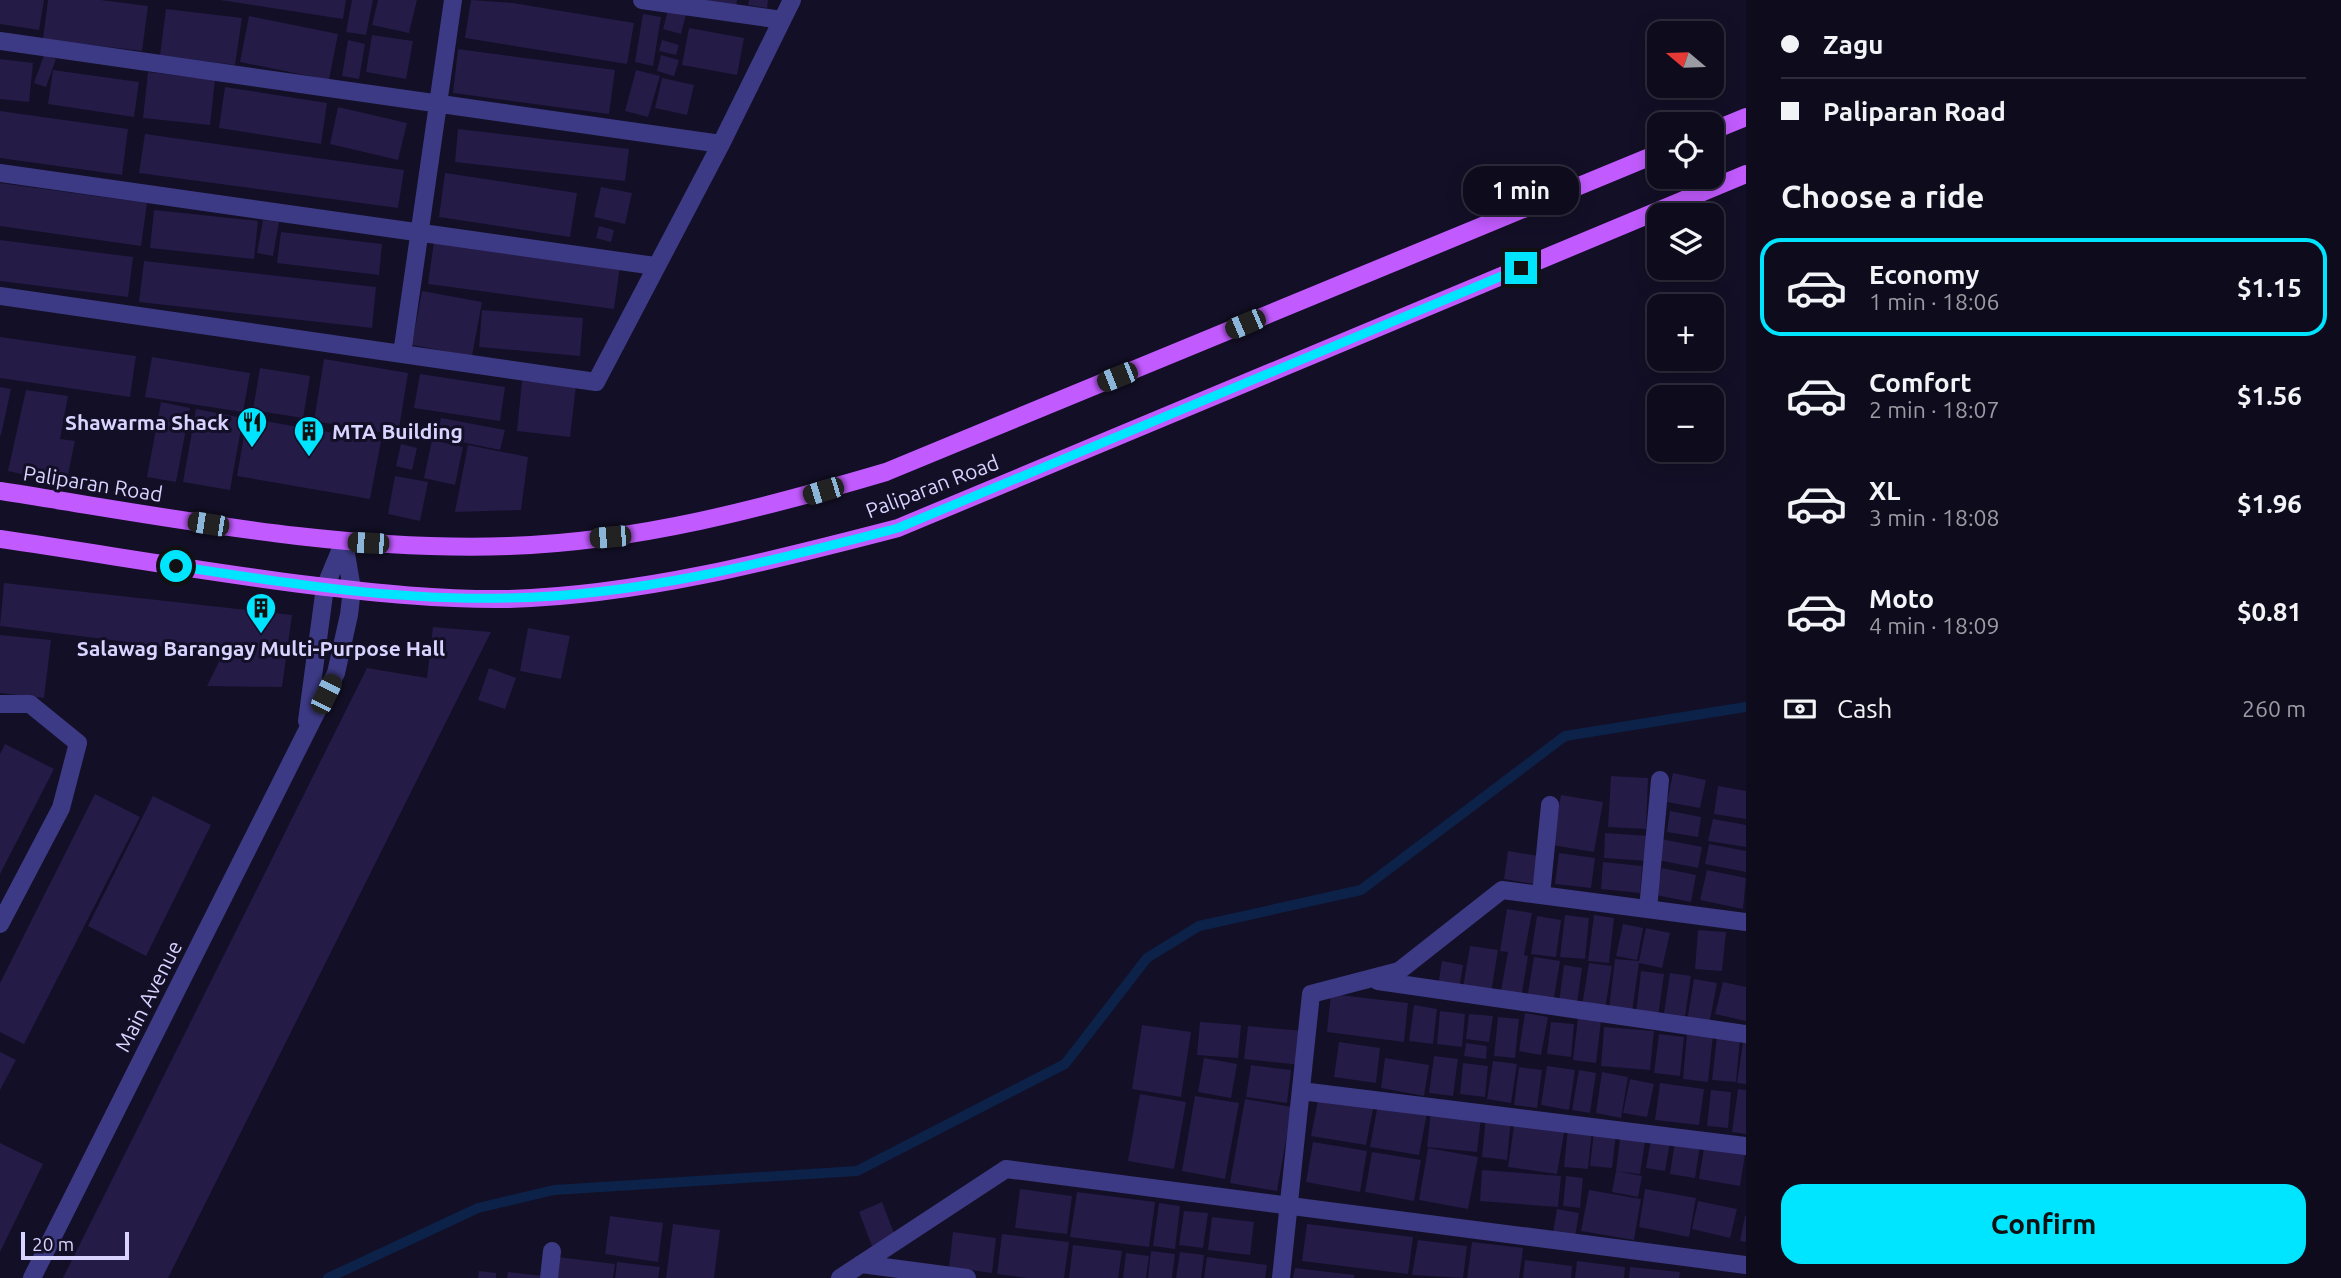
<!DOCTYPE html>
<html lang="en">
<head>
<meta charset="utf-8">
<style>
	body { margin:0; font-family:Ubuntu,sans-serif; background:#1c1929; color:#f1f3f6; height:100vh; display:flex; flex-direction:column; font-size:26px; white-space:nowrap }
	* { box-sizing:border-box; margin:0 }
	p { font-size:23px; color:#9b9ba3 }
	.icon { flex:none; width:38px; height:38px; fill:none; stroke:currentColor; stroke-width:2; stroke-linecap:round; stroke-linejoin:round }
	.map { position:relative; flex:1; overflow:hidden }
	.sheet { display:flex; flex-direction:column; background:#0e0b1c; width:595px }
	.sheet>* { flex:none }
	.banner { display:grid; align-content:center; height:154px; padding:0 35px; background:#0e0b1c }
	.needle { width:46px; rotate:289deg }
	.tools { position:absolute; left:1647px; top:21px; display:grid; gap:14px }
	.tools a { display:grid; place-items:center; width:77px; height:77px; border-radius:14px; background:#0e0b1c; box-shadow:0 4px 18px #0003,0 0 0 2px #2e2b3b; font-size:35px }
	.scale { position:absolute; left:21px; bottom:18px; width:108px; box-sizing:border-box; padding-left:7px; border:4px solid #d9d4ff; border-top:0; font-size:19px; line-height:24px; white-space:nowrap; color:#d9d4ff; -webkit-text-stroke:5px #130f26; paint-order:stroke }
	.end { position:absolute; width:32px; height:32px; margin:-16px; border:9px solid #00e5ff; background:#111; box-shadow:0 0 0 4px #111 }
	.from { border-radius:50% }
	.bubble { position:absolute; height:49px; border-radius:21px; background:#0e0b1c; box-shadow:0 4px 18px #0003,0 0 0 2px #2e2b3b; font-size:23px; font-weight:600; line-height:49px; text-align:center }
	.car { position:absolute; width:21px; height:42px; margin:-21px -10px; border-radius:9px; box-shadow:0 0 5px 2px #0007; background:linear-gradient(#222 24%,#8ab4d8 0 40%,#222 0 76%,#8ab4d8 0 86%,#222 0) }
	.banner b { display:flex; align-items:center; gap:24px; height:66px; font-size:26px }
	.banner b+b { border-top:2px solid #2e2b3b }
	.banner i { width:18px; height:18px; background:#f1f3f6 }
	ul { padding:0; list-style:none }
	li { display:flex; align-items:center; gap:21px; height:98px; margin:0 14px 10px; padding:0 21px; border:4px solid transparent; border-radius:21px }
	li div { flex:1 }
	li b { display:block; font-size:26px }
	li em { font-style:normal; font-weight:600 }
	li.on { border-color:#00e5ff }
	li>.icon { width:63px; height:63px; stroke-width:1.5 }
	h2 { padding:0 35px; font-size:32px; line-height:84px }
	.pay { display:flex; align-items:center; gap:18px; height:77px; padding:0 35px; font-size:26px }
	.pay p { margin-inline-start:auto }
	.button { display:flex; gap:14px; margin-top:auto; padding:14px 35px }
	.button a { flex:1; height:80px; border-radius:21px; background:#00e5ff; color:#111; font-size:28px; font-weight:600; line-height:80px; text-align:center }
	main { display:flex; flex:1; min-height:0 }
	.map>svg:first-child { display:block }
</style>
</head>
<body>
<main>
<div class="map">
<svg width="1746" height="1278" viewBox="0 0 1746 1278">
	<rect width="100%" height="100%" fill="#130f26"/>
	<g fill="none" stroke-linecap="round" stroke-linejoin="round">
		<path stroke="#0c2248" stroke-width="10" d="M328,1278L478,1208L554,1190L857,1171L1065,1064L1147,958L1199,926L1361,890L1565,736L1746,707"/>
	</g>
	<path fill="#241b47" d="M0,0H44L39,30L0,24Z
		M48,0H101L148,6L142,51L43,39Z
		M220,0H346L343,19Z
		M352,0H373L366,35L346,32Z
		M378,0H417L409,33L372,25Z
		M471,0L513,3L634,23L627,64L465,38Z
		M695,0H737L736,7Z
		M749,0H768L767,8L748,5Z
		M166,9L242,18L235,65L160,55Z
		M668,10L686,14L681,34L663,29Z
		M643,14L661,17L653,66L635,62Z
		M249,16L338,34L329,80L240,62Z
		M689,28L744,38L737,75L682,65Z
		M372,35L413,41L406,79L366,72Z
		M348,40L365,44L359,79L342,76Z
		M662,40L679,45L676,55L659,51Z
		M458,49L615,70L609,114L453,93Z
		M44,55L56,59L46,87L34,83Z
		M661,55L679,60L674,76L657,71Z
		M0,59L33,63L29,102L0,99Z
		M53,70L139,82L134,117L48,104Z
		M636,70L660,76L648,117L625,111Z
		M148,72L215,80L210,125L143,118Z
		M662,78L694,85L687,115L655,108Z
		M225,87L327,103L321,144L219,128Z
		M338,107L407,123L398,160L330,144Z
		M0,111L128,129L122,175L0,158Z
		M458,129L629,149L625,181L455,162Z
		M145,134L404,170L398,208L139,173Z
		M445,173L577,193L570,237L439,217Z
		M0,183L147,203L141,246L0,226Z
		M601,187L632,193L625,224L594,217Z
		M154,210L258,221L254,259L150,248Z
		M263,220L279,222L273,256L257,253Z
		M599,226L614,230L611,242L596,238Z
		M281,232L382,244L379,275L277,263Z
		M0,240L133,257L128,297L0,281Z
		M434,241L620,266L614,309L428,284Z
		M144,261L376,287L372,328L139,302Z
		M422,291L482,302L472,356L412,345Z
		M482,310L583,318L580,356L479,347Z
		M0,337L136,356L130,397L0,378Z
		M152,357L250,373L243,412L145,397Z
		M324,359L408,373L398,435L314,421Z
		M260,368L310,376L303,418L253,410Z
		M420,374L505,387L500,421L414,408Z
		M522,381L576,386L570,437L517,431Z
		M0,387L11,389L1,435H0Z
		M26,390L68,396L60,439L75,441L66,484L8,471Z
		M161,402L190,408L176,482L147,477Z
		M196,409L243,418L230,490L183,482Z
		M247,418L381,441L370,499L237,476Z
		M441,418L505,430L500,450L437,437Z
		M432,440L463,447L455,485L424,478Z
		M401,444L417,448L412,470L396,466Z
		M468,445L528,457L521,510L455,512Z
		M395,476L428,482L420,521L388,514Z
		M4,583L292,615L282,687L207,686L223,654L0,626Z
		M433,627L491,632L168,1278H63L367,668L427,678Z
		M528,628L570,636L561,679L520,671Z
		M0,635L51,640L44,698L0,693Z
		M489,668L516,678L505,709L478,700Z
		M5,744L54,769L0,874V754Z
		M1673,773L1706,780L1700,808L1667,802Z
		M1611,776L1648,778L1646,829L1608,827Z
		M1718,786L1746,791V819L1714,814Z
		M95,794L140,817L24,1044L0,1032V983Z
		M1561,795L1603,802L1594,852L1552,845Z
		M153,796L211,825L146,956L88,926Z
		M1670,811L1701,817L1698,837L1667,832Z
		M1713,819L1746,825V847L1708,841Z
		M1605,833L1650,836L1648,861L1604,858Z
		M1661,839L1702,847L1698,868L1658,860Z
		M1709,844L1746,851V872L1705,864Z
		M1508,851L1539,856L1534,884L1504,879Z
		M1559,853L1595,858L1591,888L1555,884Z
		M1603,862L1642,866L1640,893L1601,889Z
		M1662,868L1696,875L1691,902L1656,895Z
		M1707,870L1746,878L1743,909L1700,900Z
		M1507,909L1532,913L1524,955L1528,956L1521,999L1500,996L1508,952L1500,951Z
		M1565,915L1589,918L1585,959L1560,957Z
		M1594,915L1614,918L1609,963L1588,961Z
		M1537,916L1561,920L1556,957L1531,954Z
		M1623,924L1643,928L1637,960L1616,956Z
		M1646,928L1670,933L1662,968L1639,963L1632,1012L1609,1009L1615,959L1639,961Z
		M1698,930L1726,932L1722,971L1695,969Z
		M1470,946L1498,950L1491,993L1463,988Z
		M1534,957L1560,961L1553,1004L1527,999Z
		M1442,961L1463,965L1459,989L1438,986Z
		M1589,963L1612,966L1605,1009L1582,1006Z
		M1564,965L1582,968L1577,1004L1559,1002Z
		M1641,971L1664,974L1658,1017L1636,1014Z
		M1670,973L1691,976L1685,1016L1664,1013Z
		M1694,979L1717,983L1709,1025L1687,1021Z
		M1723,982L1746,987V1021L1715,1014Z
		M1331,994L1408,1003L1404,1042L1327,1032Z
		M1414,1005L1437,1009L1433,1044L1409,1041Z
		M1440,1011L1465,1014L1462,1047L1437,1044Z
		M1525,1013L1548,1017L1541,1055L1519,1051Z
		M1469,1014L1493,1016L1489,1042L1466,1039Z
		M1498,1017L1519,1019L1515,1058L1494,1056Z
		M1578,1018L1601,1021L1596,1063L1573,1060Z
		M1200,1022L1241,1025L1238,1058L1197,1055Z
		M1551,1022L1574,1024L1571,1057L1547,1054Z
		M1142,1025L1191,1032L1181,1097L1132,1089Z
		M1248,1026L1304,1031L1301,1065L1244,1059Z
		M1604,1027L1654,1031L1650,1070L1601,1066Z
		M1687,1033L1713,1035L1708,1082L1683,1079Z
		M1659,1034L1684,1037L1680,1076L1654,1073Z
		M1717,1036L1740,1038L1736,1082L1712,1080Z
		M1744,1036H1746V1084L1737,1083Z
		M1339,1042L1380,1048L1376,1083L1334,1077Z
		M1466,1043L1487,1046L1486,1059L1464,1056Z
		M0,1052L16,1060L0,1090Z
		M1434,1056L1458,1059L1453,1096L1429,1093Z
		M1204,1058L1237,1064L1231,1098L1198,1092Z
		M1385,1058L1429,1065L1424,1096L1381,1088Z
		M1493,1061L1517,1064L1511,1103L1487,1099Z
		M1463,1063L1488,1066L1485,1097L1460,1094Z
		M1251,1065L1291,1070L1287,1103L1246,1097Z
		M1547,1066L1575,1070L1569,1110L1541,1105Z
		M1519,1067L1542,1070L1537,1108L1514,1105Z
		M1579,1070L1596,1073L1590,1113L1572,1110Z
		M1602,1072L1628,1077L1621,1118L1596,1113Z
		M1630,1079L1654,1084L1647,1117L1623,1113Z
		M1660,1083L1704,1089L1699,1125L1655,1120Z
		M1738,1089L1746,1090V1134L1732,1132Z
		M1711,1090L1731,1092L1728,1128L1707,1126Z
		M1140,1094L1186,1102L1174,1169L1128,1161Z
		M1319,1095L1374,1104L1366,1145L1311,1136Z
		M1195,1096L1239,1103L1225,1179L1182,1171Z
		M1245,1099L1292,1107L1277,1191L1230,1183Z
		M1378,1104L1427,1113L1419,1155L1370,1147Z
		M1431,1111L1481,1117L1477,1152L1427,1147Z
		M1486,1116L1511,1119L1507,1160L1482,1157Z
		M1515,1119L1565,1127L1557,1174L1508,1167Z
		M1568,1127L1592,1129L1588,1169L1564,1167Z
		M1594,1131L1616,1133L1612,1168L1590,1166Z
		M1621,1131L1646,1135L1640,1174L1616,1171Z
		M1651,1139L1670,1142L1665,1171L1646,1168Z
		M1675,1141L1700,1145L1695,1178L1670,1174Z
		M1313,1142L1367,1151L1360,1192L1306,1182Z
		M1705,1142L1746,1148L1740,1186L1699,1179Z
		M0,1143L43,1164L0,1252Z
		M1428,1148L1478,1157L1468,1209L1419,1200Z
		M1372,1152L1421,1160L1414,1201L1365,1192Z
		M1482,1170L1561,1176L1558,1207L1480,1201Z
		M1616,1171L1642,1176L1638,1197L1612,1192Z
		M1566,1176L1583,1178L1580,1208L1563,1206Z
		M1020,1189L1072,1196L1067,1234L1015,1228Z
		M1645,1189L1696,1198L1689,1237L1639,1227Z
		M1589,1190L1641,1199L1634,1240L1581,1231Z
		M1077,1192L1155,1202L1149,1247L1070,1237Z
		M1698,1201L1737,1209L1730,1238L1692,1229Z
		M882,1202L895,1236L872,1246L859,1212Z
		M1159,1203L1180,1206L1175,1249L1153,1246Z
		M1557,1209L1579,1213L1575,1237L1553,1233Z
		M1184,1211L1208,1213L1203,1248L1179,1245Z
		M610,1216L663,1223L658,1262L605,1254Z
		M1745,1216H1746V1242L1740,1241Z
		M1212,1217L1254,1222L1250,1255L1208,1250Z
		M673,1224L720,1230L714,1278H666Z
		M1307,1224L1413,1237L1408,1274L1302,1261Z
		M953,1232L996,1238L992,1273L949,1267Z
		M1002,1234L1069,1242L1064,1278H1028L997,1274Z
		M1418,1240L1467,1246L1463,1278L1412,1275Z
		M1472,1242L1523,1248L1519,1278H1467Z
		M1073,1245L1122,1251L1118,1278H1069Z
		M1151,1251L1175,1254L1172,1278H1148Z
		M1180,1252L1204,1255L1201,1278H1176Z
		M1126,1253L1149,1256L1146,1278H1123Z
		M558,1257L615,1264L613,1278H555Z
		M1207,1257L1267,1265L1265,1278H1204Z
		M1525,1260L1572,1266L1571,1278H1523Z
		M1577,1261L1625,1267L1624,1278H1575Z
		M617,1262L660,1267L658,1278H615Z
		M1630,1267L1680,1272L1679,1278H1629Z
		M1295,1268L1354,1275V1278H1293Z
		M479,1271L496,1273V1278H478Z
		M508,1272L543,1276V1278H507Z"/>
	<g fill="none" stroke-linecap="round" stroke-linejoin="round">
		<path stroke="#3d3a85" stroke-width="18" d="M642,0L782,20
			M0,41L721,144
			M0,173L655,266
			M0,296L596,382L721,144L792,0
			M402,354L453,0
			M0,704H30L78,743L61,808L0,924
			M307,721L325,587L343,544
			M1541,895L1550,805
			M1648,909L1660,780
			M1378,981L1746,1034
			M1301,1091L1746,1146
			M861,1264L967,1278
			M32,1278L336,673L349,615L352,589L344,542
			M549,1278L552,1251
			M840,1278L1006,1169L1746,1265
			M1281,1278L1311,994L1399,971L1502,890L1746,922"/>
		<path stroke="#c25bff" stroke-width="18" d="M1712,131L1746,117
			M0,491C168,517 338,552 509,546C637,542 764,508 886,472L1659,153
			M0,539C103,554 205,572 309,585C375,593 442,600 509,599C641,595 771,561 898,528L1746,174"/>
	</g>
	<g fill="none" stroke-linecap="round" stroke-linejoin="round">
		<path stroke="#00e5ff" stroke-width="9" d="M176,566C285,583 397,601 508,598C640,596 771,561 898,528L1521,268"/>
	</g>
	<defs>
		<g id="restaurant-pin" transform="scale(1.575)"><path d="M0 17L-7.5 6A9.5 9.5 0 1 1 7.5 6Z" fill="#00e5ff" stroke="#130f26"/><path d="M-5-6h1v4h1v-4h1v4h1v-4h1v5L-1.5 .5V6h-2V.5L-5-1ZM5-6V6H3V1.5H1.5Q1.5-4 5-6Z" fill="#111"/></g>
		<g id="building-pin" transform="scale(1.575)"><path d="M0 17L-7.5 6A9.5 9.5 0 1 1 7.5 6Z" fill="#00e5ff" stroke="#130f26"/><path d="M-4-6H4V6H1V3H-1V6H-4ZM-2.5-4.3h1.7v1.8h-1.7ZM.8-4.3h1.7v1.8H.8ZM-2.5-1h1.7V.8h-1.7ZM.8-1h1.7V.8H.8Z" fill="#111"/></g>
	</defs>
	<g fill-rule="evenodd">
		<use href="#restaurant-pin" x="252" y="422"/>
		<use href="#building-pin" x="309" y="431"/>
		<use href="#building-pin" x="261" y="608"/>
	</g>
	<g text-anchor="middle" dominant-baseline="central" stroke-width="6" stroke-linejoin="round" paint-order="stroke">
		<g font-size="21" font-weight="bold" fill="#d9d4ff" stroke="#130f26" text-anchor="end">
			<text x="229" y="422">Shawarma Shack</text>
			<text x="332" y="431" text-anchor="start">MTA Building</text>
			<text x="261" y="648" text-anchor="middle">Salawag Barangay Multi-Purpose Hall</text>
		</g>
		<g font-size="21" fill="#d9d4ff" stroke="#130f26">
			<text transform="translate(93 483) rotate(9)">Paliparan Road</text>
			<text transform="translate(932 486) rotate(-21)">Paliparan Road</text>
			<text transform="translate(148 996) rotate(-63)">Main Avenue</text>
		</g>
	</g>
</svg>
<div class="tools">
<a><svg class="needle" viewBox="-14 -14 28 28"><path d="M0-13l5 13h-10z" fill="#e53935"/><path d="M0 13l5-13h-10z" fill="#9b9ba3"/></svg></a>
<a><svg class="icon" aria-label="locate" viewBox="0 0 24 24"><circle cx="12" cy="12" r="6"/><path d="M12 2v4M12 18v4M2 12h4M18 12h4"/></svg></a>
<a><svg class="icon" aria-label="layers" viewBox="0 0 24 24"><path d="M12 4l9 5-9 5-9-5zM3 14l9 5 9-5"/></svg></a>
<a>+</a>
<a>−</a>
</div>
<div class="scale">20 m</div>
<i class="end from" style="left:176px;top:566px"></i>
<i class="end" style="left:1521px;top:268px"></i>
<div class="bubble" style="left:1463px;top:166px;width:116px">1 min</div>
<i class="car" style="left:1245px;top:324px;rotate:247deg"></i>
<i class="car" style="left:1117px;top:377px;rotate:248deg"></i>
<i class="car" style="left:823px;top:491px;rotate:253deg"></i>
<i class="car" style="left:208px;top:524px;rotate:279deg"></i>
<i class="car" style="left:610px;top:537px;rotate:265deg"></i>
<i class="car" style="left:368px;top:543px;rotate:273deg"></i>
<i class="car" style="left:326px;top:694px;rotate:26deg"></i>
</div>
<section class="sheet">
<div class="banner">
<b><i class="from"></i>Zagu</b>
<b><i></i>Paliparan Road</b>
</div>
<h2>Choose a ride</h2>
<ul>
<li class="on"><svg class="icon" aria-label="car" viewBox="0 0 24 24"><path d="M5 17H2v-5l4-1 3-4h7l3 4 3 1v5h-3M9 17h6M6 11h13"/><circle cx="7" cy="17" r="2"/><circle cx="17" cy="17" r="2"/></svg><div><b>Economy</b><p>1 min · 18:06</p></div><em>$1.15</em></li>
<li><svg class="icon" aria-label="car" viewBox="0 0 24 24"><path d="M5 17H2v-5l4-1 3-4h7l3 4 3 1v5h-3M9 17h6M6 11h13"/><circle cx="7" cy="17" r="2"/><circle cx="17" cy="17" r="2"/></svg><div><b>Comfort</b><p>2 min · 18:07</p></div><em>$1.56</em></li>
<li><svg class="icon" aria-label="car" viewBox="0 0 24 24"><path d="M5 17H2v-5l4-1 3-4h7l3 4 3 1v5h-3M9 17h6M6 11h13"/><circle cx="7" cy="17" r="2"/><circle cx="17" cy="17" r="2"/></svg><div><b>XL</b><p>3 min · 18:08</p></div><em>$1.96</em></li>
<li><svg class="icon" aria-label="car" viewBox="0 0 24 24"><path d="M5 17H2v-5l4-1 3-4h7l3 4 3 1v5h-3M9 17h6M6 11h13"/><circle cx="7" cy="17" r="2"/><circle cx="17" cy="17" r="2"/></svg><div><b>Moto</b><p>4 min · 18:09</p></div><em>$0.81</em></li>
</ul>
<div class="pay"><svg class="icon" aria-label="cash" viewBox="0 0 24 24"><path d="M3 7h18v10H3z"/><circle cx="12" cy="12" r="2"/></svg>Cash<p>260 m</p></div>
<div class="button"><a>Confirm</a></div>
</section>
</main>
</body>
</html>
